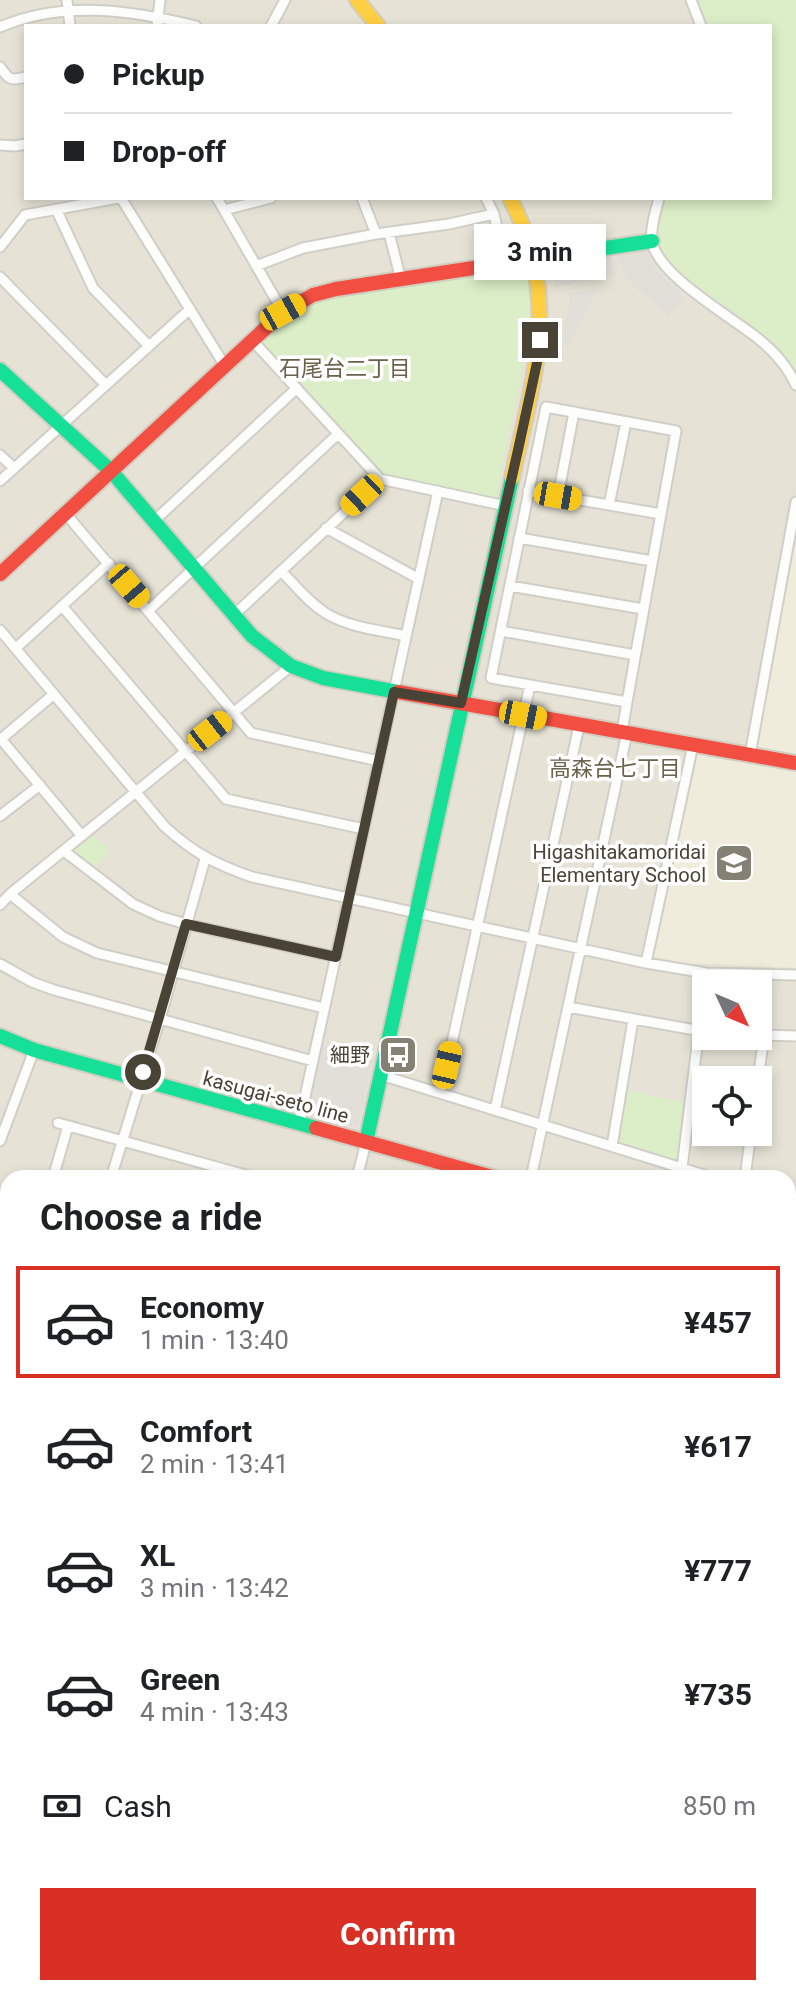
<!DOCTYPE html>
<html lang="en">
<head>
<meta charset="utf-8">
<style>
	body { margin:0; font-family:Roboto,"Noto Sans JP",sans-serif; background:#f6f6f6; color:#202124; height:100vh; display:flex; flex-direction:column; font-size:30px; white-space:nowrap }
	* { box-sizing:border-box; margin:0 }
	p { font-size:26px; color:#757577 }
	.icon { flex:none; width:44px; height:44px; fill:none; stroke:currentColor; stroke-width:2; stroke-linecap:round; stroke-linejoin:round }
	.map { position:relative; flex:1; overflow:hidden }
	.side { position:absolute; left:0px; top:1170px; width:796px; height:826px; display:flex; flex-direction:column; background:#fff; border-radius:24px 24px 0 0; box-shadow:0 4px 12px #0003 }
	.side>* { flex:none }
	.banner { position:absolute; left:24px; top:24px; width:748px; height:176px; border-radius:0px; box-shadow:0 4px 12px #0003; display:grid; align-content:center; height:176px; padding:0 40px; background:#fff }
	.needle { width:52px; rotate:134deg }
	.fabs { position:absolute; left:692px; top:970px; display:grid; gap:16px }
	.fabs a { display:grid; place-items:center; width:80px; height:80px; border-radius:0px; background:#fff; box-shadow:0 4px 12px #0003; font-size:40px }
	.end { position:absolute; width:36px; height:36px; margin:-18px; border:10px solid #484334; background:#fff; box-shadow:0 0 0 4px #fff }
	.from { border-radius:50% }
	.bubble { position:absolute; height:56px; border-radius:0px; background:#fff; box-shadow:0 4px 12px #0003; font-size:26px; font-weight:700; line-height:56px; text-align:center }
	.car { position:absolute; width:24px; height:48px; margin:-24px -12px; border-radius:10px; box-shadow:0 0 6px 2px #0007; background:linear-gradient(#f5c518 24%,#345 0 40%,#f5c518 0 76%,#345 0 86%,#f5c518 0) }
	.banner b { display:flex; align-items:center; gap:28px; height:76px; font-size:30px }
	.banner b+b { border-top:2px solid #e0e0e0 }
	.banner i { width:20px; height:20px; background:#202124 }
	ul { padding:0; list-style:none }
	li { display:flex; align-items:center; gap:24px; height:112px; margin:0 16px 12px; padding:0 24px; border:4px solid transparent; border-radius:0px }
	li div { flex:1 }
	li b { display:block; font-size:30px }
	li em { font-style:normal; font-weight:700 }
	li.current { border-color:#d93025 }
	li>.icon { width:72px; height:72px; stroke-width:1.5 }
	h2 { padding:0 40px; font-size:36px; line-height:96px }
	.pay { display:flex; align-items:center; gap:20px; height:88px; padding:0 40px; font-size:30px }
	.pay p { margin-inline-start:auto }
	.button { display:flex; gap:16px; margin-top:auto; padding:16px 40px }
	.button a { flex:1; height:92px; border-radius:0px; background:#d93025; color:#fff; font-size:32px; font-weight:700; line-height:92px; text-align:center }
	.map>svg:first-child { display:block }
</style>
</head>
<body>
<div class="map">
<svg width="796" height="1995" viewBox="0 0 796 1995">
	<rect width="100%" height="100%" fill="#f2f0ea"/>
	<path fill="#e6e3d6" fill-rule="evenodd" d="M0,0H796V1269L788,1265V1178H8V1268L0,1256ZM26,26H770V198H26ZM706,984H758V1036H706ZM706,1080H758V1132H706Z"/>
	<path fill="#f0ecdb" d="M796,545V756L757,749L792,548Z
		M695,753L796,771V968L682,963L655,958L652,955Z"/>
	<path fill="#dbeec7" d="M697,0H796V374C774,334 718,302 681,276C654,250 655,231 665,198H770V26H705Z
		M525,266L530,301L528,342L495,500L381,474L260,343C277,324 298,309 322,300Z
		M92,834L109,850L93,869L73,852V849Z
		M625,1090L686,1103L679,1161L676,1163L619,1145L617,1142Z
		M7,1447H8V1772L0,1760V1451Z
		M788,1723L792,1743L796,1746V1995H82L79,1988H788Z
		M0,1827L8,1841V1988H52L54,1995H0Z"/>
	<path fill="#e1dfd8" d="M647,249L653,266L684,297L668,316L630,282L623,272L618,258L620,253Z
		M607,255L611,257L617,275L555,287L552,264Z
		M599,288L568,348L562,345L570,293Z
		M320,1044L373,1056L359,1124L356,1127L305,1114Z"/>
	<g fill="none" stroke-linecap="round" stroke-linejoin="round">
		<path stroke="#b6d4f3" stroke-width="2" d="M384,1995V1988"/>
		<path stroke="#b6d4f3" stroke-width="14" d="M788,1299L796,1303
			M0,1348H8
			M788,1583L796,1593"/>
		<g stroke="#d0cec7" stroke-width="13">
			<path id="street" d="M67,0L70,26
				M691,0L701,26
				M157,26L160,0
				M271,26L285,0
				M0,27C63,0 131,10 196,26
				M0,67C10,80 9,81 26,77
				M0,145L15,146L26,144
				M121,198L225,366
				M217,198L283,312
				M362,198L376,234
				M486,198L494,214L505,263
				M659,198C656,211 650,227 652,241C657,276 734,318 761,341C776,353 788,368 796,385
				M56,209L93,288L149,346
				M224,210L271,198
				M389,233L401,280
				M0,247L25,215L118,198
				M256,266L303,248L376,234L449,224L494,214
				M0,277L106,385
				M252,340L380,479L506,506
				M546,407L676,431L627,702L491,678Z
				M0,455L14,468
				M0,481L190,309
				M528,491L661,514
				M558,496L574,412
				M609,505L626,422
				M66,514L251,733L379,761
				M154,521L297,388
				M326,528L419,579
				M519,538L652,561
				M281,571C296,586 309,603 327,614C351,628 380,630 406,636
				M510,586L643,609
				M62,606L226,799L364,829
				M149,610L338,434
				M234,615L380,479
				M0,630L165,827C194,853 215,864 252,877L646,963L706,973L796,975
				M501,631L635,655
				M16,648L109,563
				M622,732L627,702
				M0,738L82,836
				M1,739L54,694
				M750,755L796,502
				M0,816L40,785
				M64,851L133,904L159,916L186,924L336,957
				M10,894L63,937L97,953L324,1008
				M0,905L10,894L291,666
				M646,963L693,745
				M0,964L32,982L54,990L313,1061
				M568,1007L706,1032
				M759,1035L796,1036
				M381,1075L714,1178
				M758,1080L764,1035
				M441,1093L530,685
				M495,1110L579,726
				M58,1123L256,1178
				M299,1124L438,491
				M0,1141L34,1050
				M612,1146L633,1020
				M682,1168L706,973
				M53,1178L68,1126
				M111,1178L160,1019L205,859
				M357,1178L366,1142
				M531,1178L627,733
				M745,1178L751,1132
				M788,1203L796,1206
				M0,1357L8,1359
				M788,1431L796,1450
				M788,1643L796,1658
				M0,1776L8,1785
				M69,1988L73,1995
				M326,1988L329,1995"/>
		</g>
		<g stroke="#d1cec0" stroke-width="18">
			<path id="fast" d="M493,265L652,241
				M0,370L112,472L252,636L291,666L323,678L398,692
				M0,1036L34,1050L316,1128
				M366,1142L512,478
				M0,1272L8,1284"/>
		</g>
		<g stroke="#d1cec0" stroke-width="18">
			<path id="slow" d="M357,0L378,26
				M510,198C562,299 534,375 512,478
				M788,1426L796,1423"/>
		</g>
		<g stroke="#d1cec0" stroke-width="18">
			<path id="jam" d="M0,574L283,312L313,295L336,289L493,265
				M398,692L796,763
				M316,1128L496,1178
				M788,1278L796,1281"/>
		</g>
		<use href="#street" stroke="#fdfdfc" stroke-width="9"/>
		<use href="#fast" stroke="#16e098" stroke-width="14"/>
		<use href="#slow" stroke="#ffcf43" stroke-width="14"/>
		<use href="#jam" stroke="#f24e42" stroke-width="14"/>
	</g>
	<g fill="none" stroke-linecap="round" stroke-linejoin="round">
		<path stroke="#484334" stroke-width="10" d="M143,1072L186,924L336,957L394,692L461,703L518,450L538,358L540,340"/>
	</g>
	<defs>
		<g id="school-square" transform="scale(2)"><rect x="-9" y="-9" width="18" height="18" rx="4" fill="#848074" stroke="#fff"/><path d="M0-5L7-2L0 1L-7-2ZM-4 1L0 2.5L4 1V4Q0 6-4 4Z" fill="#fff"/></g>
		<g id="bus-square" transform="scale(2)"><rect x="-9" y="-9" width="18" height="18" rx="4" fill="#848074" stroke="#fff"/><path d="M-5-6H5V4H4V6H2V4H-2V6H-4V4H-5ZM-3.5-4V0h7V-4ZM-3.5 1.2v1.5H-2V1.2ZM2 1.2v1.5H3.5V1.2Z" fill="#fff"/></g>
	</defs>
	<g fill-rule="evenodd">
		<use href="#school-square" x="734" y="863"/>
		<use href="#bus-square" x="398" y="1055"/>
	</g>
	<g text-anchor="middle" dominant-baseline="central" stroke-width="7" stroke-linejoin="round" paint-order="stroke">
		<g font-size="20" fill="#484334" stroke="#fff" text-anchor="end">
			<text x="706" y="852">Higashitakamoridai<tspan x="706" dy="23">Elementary School</tspan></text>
			<text x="370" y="1055">細野</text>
		</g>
		<g font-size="20" fill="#484334" stroke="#fff">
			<text transform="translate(276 1097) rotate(15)">kasugai-seto line</text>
		</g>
		<g font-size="22" fill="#6c624b" stroke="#fff">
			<text x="345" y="368">石尾台二丁目</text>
			<text x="615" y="768">高森台七丁目</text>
		</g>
	</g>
</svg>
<div class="fabs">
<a><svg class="needle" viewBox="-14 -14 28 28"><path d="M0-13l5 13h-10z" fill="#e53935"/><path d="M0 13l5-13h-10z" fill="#757577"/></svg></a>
<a><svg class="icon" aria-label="locate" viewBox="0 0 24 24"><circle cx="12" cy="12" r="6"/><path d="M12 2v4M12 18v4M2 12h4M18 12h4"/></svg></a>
</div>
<i class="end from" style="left:143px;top:1072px"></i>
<i class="end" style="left:540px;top:340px"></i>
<div class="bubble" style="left:474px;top:224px;width:132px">3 min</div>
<i class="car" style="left:283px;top:312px;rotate:61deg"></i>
<i class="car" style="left:362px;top:495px;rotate:227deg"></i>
<i class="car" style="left:558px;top:496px;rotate:100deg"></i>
<i class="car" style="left:129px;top:586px;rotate:139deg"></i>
<i class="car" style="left:523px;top:715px;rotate:101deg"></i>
<i class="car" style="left:210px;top:731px;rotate:52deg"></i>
<i class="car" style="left:447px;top:1065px;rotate:13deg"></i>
<div class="banner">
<b><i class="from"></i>Pickup</b>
<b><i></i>Drop-off</b>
</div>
<section class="side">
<h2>Choose a ride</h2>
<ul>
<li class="current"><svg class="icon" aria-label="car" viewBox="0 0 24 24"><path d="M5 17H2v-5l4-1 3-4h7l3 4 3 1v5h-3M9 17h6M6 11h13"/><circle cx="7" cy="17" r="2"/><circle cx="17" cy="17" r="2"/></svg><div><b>Economy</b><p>1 min · 13:40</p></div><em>¥457</em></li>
<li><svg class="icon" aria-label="car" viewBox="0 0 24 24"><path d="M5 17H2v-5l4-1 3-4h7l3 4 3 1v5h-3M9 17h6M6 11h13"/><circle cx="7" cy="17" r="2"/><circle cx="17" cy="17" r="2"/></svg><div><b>Comfort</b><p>2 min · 13:41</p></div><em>¥617</em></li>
<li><svg class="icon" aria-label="car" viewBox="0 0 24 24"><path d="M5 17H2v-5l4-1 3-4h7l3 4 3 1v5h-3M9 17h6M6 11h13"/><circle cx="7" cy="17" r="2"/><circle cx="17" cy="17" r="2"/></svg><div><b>XL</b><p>3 min · 13:42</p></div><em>¥777</em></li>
<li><svg class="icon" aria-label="car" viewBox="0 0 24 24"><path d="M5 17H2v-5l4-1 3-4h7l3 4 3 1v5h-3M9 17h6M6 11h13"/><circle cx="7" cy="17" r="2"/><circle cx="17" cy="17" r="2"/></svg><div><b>Green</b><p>4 min · 13:43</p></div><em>¥735</em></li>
</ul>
<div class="pay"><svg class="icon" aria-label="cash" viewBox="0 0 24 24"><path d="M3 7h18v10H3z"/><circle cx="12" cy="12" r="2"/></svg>Cash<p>850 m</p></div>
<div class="button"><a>Confirm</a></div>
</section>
</div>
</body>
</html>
